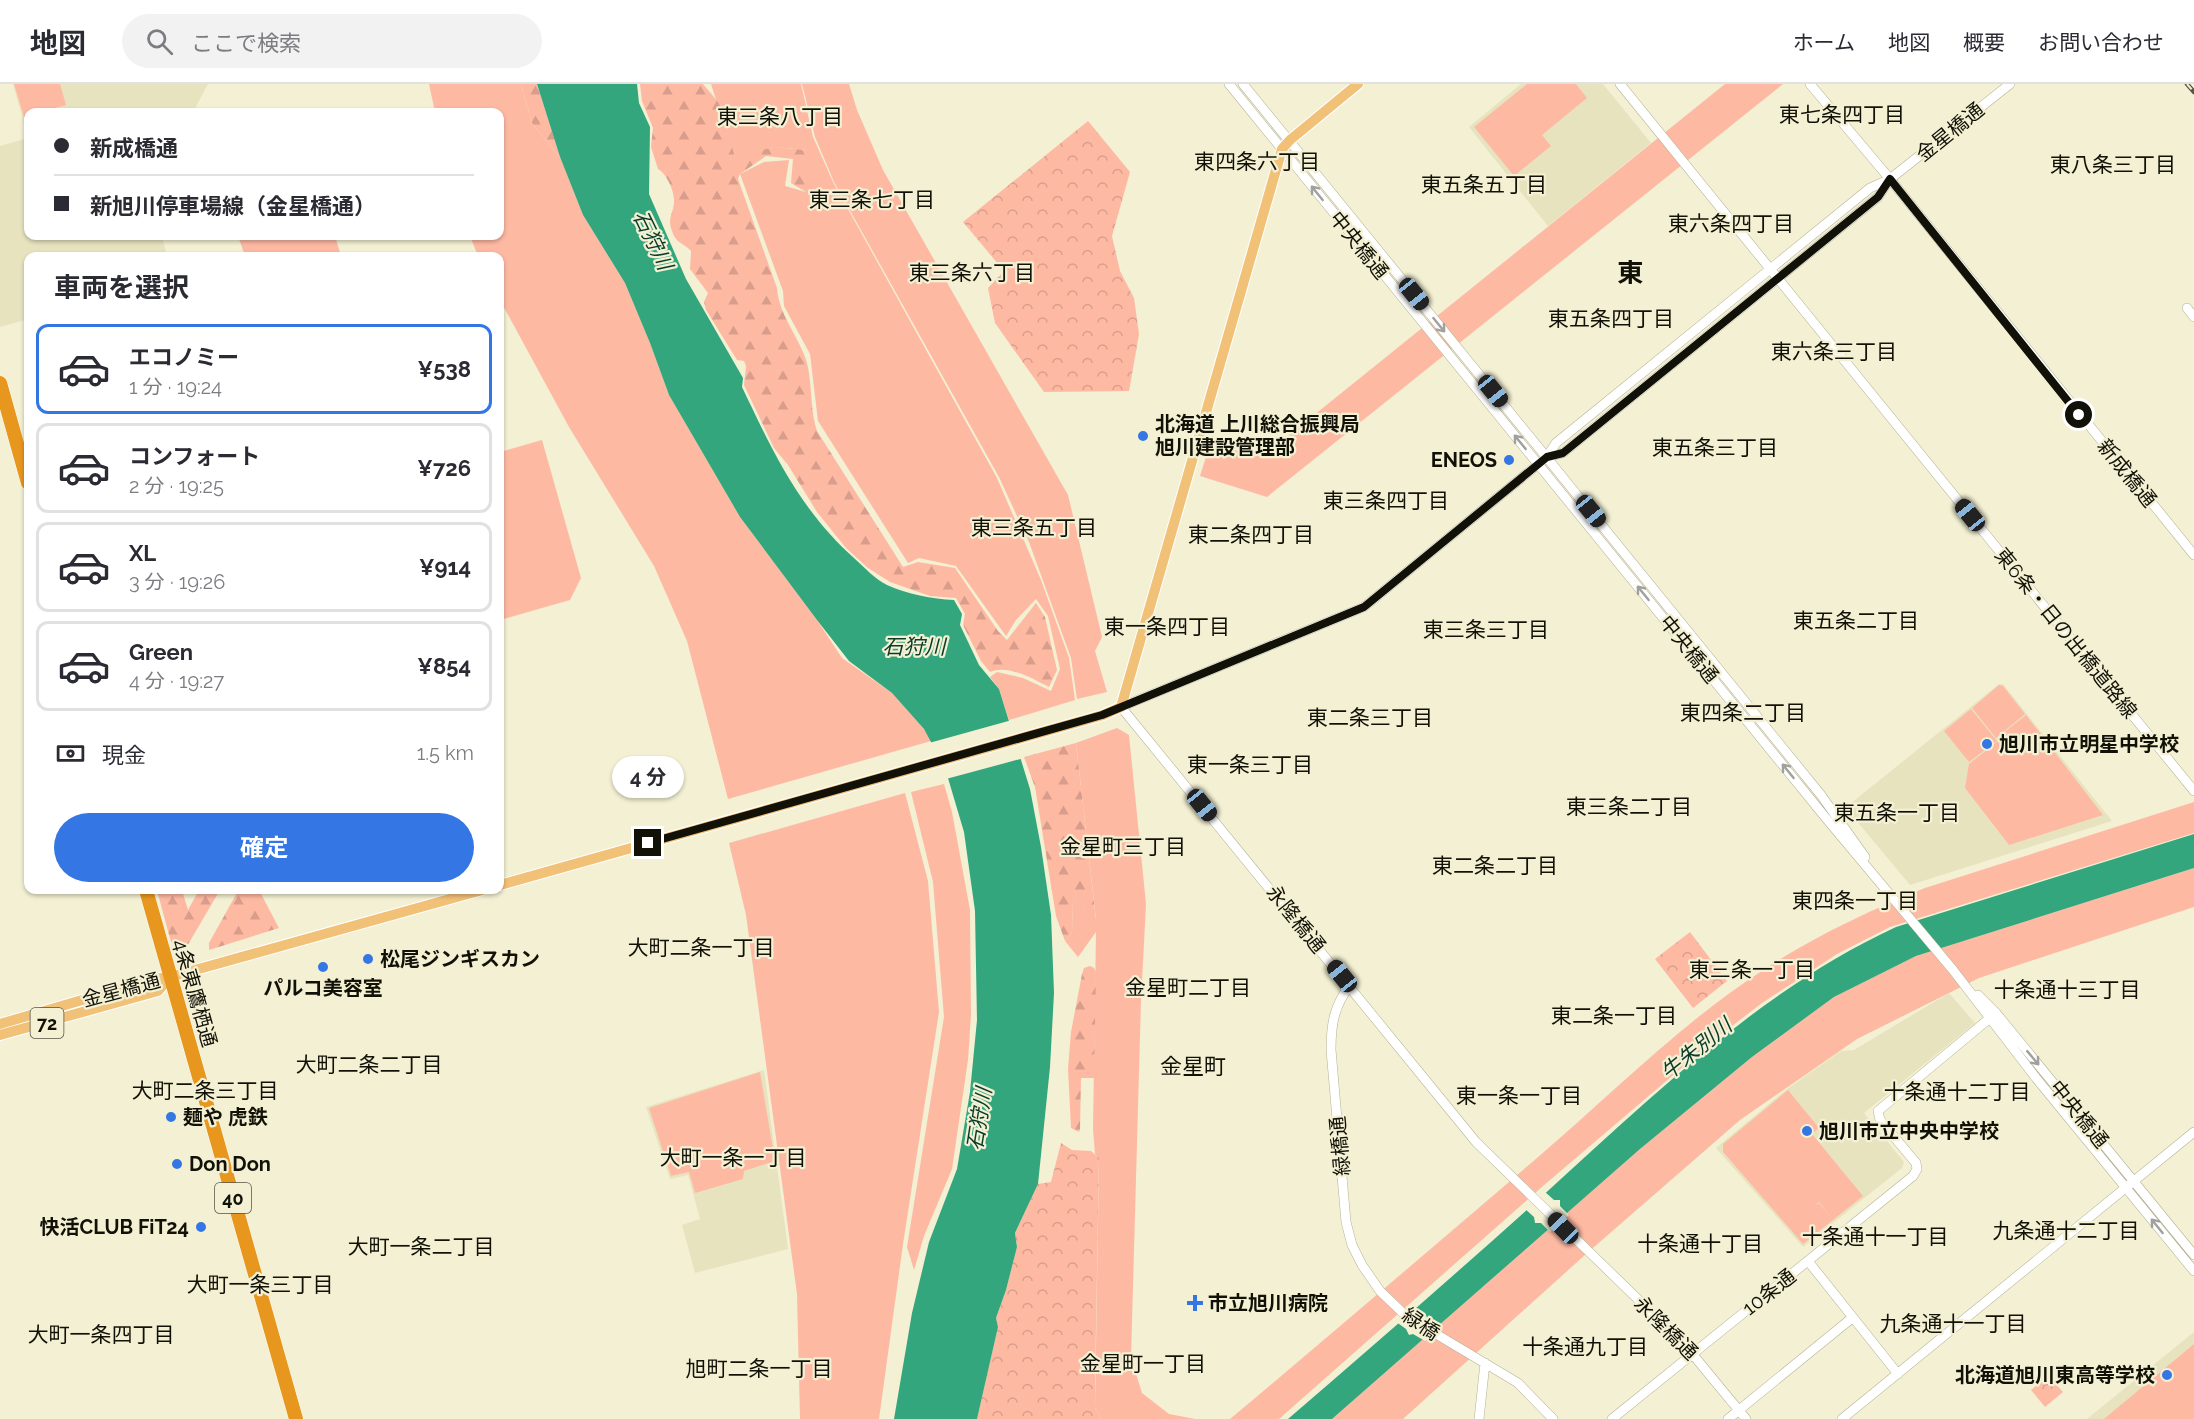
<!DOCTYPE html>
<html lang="ja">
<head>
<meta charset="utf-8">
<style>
	body { margin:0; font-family:Raleway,"Noto Sans JP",sans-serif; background:#f2f2f3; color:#2b2b33; height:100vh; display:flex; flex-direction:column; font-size:22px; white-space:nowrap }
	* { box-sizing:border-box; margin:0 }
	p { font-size:20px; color:#7c7c81 }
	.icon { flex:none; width:33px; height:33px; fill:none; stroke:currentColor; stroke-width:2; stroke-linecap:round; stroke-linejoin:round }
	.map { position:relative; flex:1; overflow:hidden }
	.side { position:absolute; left:24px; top:168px; width:480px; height:642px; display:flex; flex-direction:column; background:#fff; border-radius:12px; box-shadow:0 2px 4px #0004 }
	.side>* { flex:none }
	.banner { position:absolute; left:24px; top:24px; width:480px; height:132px; border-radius:12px; box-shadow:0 2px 4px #0004; display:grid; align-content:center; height:132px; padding:0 30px; background:#fff }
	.end { position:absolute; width:27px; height:27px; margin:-14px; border:8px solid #121107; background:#fff; box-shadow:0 0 0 3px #fff }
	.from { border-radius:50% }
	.bubble { position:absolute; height:42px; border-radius:21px; background:#fff; box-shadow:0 2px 4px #0004; font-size:20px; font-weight:700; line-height:42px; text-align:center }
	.car { position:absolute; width:18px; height:36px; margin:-18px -9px; border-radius:8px; box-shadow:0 0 4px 2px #0007; background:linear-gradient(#222 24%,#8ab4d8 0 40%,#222 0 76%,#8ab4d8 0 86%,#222 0) }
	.banner b { display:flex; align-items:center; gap:21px; height:57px; font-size:22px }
	.banner b+b { border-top:2px solid #e1e1e2 }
	.banner i { width:15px; height:15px; background:#2b2b33 }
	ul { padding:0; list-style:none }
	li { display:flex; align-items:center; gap:18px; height:90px; margin:0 12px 9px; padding:0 18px; border:3px solid #e1e1e2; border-radius:12px }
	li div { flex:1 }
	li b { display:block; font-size:22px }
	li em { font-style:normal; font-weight:700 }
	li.selected { border-color:#3477e4 }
	li>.icon { width:54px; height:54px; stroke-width:1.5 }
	h2 { padding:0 30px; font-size:27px; line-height:72px }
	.pay { display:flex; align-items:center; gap:15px; height:66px; padding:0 30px; font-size:22px }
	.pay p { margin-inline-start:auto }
	.button { display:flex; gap:12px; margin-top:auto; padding:12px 30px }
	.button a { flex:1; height:69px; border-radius:36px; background:#3477e4; color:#fff; font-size:24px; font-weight:700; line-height:69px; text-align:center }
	header { display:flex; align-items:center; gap:36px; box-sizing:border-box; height:84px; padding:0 30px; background:#fff; border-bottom:2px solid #e1e1e2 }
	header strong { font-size:28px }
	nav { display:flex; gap:33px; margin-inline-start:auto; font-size:21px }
	.search { width:420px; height:54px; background:#f2f2f3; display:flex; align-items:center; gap:15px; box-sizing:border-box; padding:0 21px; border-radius:33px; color:#7c7c81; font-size:22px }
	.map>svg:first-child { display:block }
</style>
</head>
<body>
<header>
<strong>地図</strong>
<div class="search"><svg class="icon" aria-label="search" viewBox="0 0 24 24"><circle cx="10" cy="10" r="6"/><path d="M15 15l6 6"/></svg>ここで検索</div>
<nav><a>ホーム</a><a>地図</a><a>概要</a><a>お問い合わせ</a></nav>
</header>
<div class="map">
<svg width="2194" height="1335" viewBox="0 0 2194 1335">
	<defs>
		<pattern id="forest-firs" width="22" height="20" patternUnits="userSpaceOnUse" patternTransform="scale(1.5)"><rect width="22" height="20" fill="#feb9a3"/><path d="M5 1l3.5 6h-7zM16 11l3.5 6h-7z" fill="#d99e8b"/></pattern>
		<pattern id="park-crowns" width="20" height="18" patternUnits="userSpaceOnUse" patternTransform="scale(1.5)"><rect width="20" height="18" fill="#feb9a3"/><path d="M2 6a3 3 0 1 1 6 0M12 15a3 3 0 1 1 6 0" fill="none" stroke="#d99e8b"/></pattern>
	</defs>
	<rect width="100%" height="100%" fill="#f3f0d3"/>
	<path fill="#e8e3bf" d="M13,0H208L193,28H28V152H162L167,172H28V235L0,243V62L28,54Z
		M1521,0H1603L1651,59L1548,142L1469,43Z
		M1999,600H2003L2112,737L1910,801L1850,729V720Z
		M1949,909L1975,939L1864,1029L1904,1078L1902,1084L1803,1163L1716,1064L1787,1005L1841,967L1854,966Z
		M764,986L788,1165L695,1189L682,1141L700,1135L688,1091L670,1095L646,1023Z
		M2194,1248V1335H2087Z"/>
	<path fill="#feb9a3" d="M14,0H60L66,21L40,28H28V32L24,33Z
		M429,0H521L532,39L560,73L583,131L625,199L650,259L669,311L740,433L817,536L842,574L892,609L924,645L931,657L728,715L687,557L654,482L569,343L500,216V172H478L470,152H500V28H435Z
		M711,0H801L813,53L833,98L997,394L1041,496L1069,574L1075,616L1009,636L999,605L990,593L997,588L1023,594L1051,607L1060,585L1048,532L1036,515L1016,536L1006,552L956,482L919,474L908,479L818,337L810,270L784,222L783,207L740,90L764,78L789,76L785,102L806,108V66L774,63L735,74Z
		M802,0H849L857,26L883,86L1068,411L1102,553L1095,567L1107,608L1077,615L1071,574L1029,458L999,393L834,98L815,53Z
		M1527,0H1576L1587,14L1542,51L1551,62L1514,92L1474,43Z
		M1725,0H1783L1267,413L1200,392L1210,360L1262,373Z
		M238,152H335L341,172H245Z
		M542,356L581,494L570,516L500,536V368Z
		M1999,601L2003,602L2025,630L1996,654L1972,624Z
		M1971,625L1997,657L1969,678L1944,647Z
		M2026,631L2103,731L2009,761L1965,704L1969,680L1998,657L1997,654Z
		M1117,644L1129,651L1146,820L1141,916L1131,1274L1142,1309L1169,1330L1195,1335H1102L1095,1324L1099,1075L1095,1070L1093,1045L1096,848L1078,873L1065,857L1072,849L1073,815L1083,819L1085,832L1096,835L1076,659Z
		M944,700L952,728L970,826L971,931L968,976L952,1085L924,1152L914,1186L907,1163L944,933L933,798L911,708Z
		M905,709L928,797L939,928L903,1160L879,1335H800L797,1210L746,831L729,759Z
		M2194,718V749L1890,843L1837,870L1762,919L1719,952L1543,1102L1279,1335H1230C1333,1249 1435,1161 1537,1074C1613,1009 1684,936 1768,883C1817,851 1871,826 1925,804Z
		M2194,784V823L1979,894L1857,955L1740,1036L1586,1170L1403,1335H1332L1640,1065L1752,973L1834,913L1916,872Z
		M760,988L775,1077L744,1087L743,1095L695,1109L689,1088L671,1092L649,1024Z
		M1788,1006L1819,1044L1812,1050L1863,1112L1833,1136L1819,1118L1814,1122L1819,1119L1833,1136L1803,1160L1723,1068V1060Z
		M2194,1260V1335H2104Z"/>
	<path fill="url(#forest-firs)" d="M521,0H537L560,73L532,39Z
		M640,0H703L719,19L735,73L774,63L806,66L816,102L806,108L791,99L793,75L766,72L740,90L738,95L777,204C779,230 796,249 805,273C813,294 809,322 817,347L903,483L918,478L955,484L998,547L1007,556L1036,519L1045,533L1057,586L1049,603C1033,595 1008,580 990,588L981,577L963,541L965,530L956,514L930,512L890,498L868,484L846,464L817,428L788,381L774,364L744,301L746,282L744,277L737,276L706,226L704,218L708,209L690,185L691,167C683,158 676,160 672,147C667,135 673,130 674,119C675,108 667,90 658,85L651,63L653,44L642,17Z
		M1076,659L1096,836L1084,832L1083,820L1073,815L1072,849L1065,857L1056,832L1035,703L1024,673Z
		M176,806H182L188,826L199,806H220L183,869L171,858L158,810Z
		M259,806L279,844L209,866V859L238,807Z
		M1090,882L1094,884L1096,888L1094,994H1081L1080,1045L1079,1048L1071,1044L1068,985L1071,948L1082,890L1084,884Z"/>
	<path fill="url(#park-crowns)" d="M1088,37L1130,88L1112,152L1120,187L1134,214L1139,250L1129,307L1044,308L995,239L988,204L1004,187L963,138Z
		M1690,848L1727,897L1693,924L1655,875Z
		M1061,1059L1072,1066L1091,1067L1099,1074L1095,1300V1324L1102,1335H977L998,1243L996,1234L1006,1206L1017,1163L1015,1149L1038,1100L1051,1098Z
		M2045,1294H2050L2063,1308L2045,1323L2031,1306Z"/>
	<path fill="#33a67d" d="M537,0H637L639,19L650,43L649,110L686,195L743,294L742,303C773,368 799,425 855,475C865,484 875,495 887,501C907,510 932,515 954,516L962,530L960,541L979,581L999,605L1030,705L1041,763L1051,831L1054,909L1050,983L1038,1100L1015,1149L1017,1163L1006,1206L996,1234L998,1243L977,1335H894L912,1229L929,1158L957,1085L970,1008L977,936L975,827L964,748L945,684L924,645L892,609L849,577L817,536L740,433L669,311L650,259L625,199L583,131L560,73Z
		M2194,750V784L1916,872L1834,913L1752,973L1640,1065L1332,1335H1288C1376,1259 1464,1183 1550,1105C1657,1008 1764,904 1896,843Z"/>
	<path fill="#f3f0d3" d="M1012,636L1024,674L946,695L929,659Z
		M1544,1107L1554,1116H1560V1122L1569,1131L1550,1148L1541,1139H1535L1534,1133L1524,1124Z
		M1410,1224L1421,1233L1426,1231L1428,1237L1440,1244L1425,1257L1413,1250L1409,1251L1406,1245L1395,1237Z"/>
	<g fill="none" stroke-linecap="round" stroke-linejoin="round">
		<g stroke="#b4b195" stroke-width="10">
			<path id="minor" d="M1229,0L1825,733L1953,886L2036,994L2194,1187
				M1243,0L1821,711L1865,773
				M1620,0L2194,707
				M1810,0L1890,95L2194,471
				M2187,224L2194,233
				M1547,373L1563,369L1596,342L1878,113L1890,95
				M1350,901C1334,922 1331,940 1331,966L1346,1138L1352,1161L1362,1181L1380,1207L1406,1232L1518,1299L1553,1335
				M1978,911L1996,929L2194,1171
				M1808,1177L1898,1290
				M1479,1335L1485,1279
				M1612,1335L1913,1092L1917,1085L1916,1079L1880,1036L1878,1027L1996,929
				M1728,1335L1852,1234
				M1746,1335L1685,1261L1476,1058L1121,623L1364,523L1547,373L1556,359L1870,104L1890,95L2010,0
				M1842,1335L2194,1048"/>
		</g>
		<g stroke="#fff" stroke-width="12">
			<path id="major" d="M500,801L1103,631L1121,623L1282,65L1290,56L1358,0
				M0,940L154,895L170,893L482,806
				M0,951L158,907L170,893"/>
		</g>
		<g stroke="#fff" stroke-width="15">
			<path id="highway" d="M0,299L28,399
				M146,806L296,1335"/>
		</g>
		<use href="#minor" stroke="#fff" stroke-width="9"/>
		<use href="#major" stroke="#f1c178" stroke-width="10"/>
		<use href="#highway" stroke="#e7971e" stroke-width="14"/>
		<g stroke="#585646" stroke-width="4.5">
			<path id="rail" d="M2187,0L2194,8"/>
		</g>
		<use href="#rail" stroke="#f3f0d3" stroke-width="2" stroke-dasharray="7" stroke-linecap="butt"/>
	</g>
	<defs><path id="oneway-shaft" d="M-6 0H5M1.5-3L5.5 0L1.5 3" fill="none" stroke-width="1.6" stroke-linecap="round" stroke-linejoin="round" transform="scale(1.5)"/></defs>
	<g stroke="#a0a09c">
		<use href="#oneway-shaft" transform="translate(1317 109) rotate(-129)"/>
		<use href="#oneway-shaft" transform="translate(1439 241) rotate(51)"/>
		<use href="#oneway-shaft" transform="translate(1520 358) rotate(-129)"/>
		<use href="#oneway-shaft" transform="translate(1643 509) rotate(-129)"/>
		<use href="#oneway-shaft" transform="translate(1788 687) rotate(-129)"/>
		<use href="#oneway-shaft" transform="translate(2033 974) rotate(50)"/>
		<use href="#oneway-shaft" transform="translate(2157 1142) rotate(-129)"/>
	</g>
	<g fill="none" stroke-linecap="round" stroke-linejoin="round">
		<path stroke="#121107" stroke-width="8" d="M648,759L1102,631L1364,523L1547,373L1563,369L1878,113L1890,95L2079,331"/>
	</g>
	<g fill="#3477e4" stroke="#f3f0d3" stroke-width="2">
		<circle cx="1143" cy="352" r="6"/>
		<circle cx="1509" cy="376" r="6"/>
		<circle cx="1987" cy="660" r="6"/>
		<circle cx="368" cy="875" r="6"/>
		<circle cx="323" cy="883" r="6"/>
		<circle cx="171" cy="1033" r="6"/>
		<circle cx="1807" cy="1047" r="6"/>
		<circle cx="177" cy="1080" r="6"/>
		<circle cx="201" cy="1143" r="6"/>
		<path d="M1192 1210h6v6h6v6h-6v6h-6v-6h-6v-6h6z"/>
		<circle cx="2167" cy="1291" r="6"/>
	</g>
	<g text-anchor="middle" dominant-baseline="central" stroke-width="4.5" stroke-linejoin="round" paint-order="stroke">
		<g fill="#f3f0d3" stroke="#565444" stroke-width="1.5">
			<rect x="30.5" y="924" width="33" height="30" rx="4.5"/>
			<rect x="215" y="1099" width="36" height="30" rx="4.5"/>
		</g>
		<g font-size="18" font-weight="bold" fill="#121107">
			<text x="47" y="939">72</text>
			<text x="233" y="1114">40</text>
		</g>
		<g font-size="20" fill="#121107" stroke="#f3f0d3">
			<text transform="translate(1950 48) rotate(-39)">金星橋通</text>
			<text transform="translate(1359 161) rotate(51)">中央橋通</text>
			<text transform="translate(2127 389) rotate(51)">新成橋通</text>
			<text transform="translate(2066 549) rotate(51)">東6条・日の出橋道路線</text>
			<text transform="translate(1689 565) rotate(51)">中央橋通</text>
			<text transform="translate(1296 835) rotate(51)">永隆橋通</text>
			<text transform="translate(121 906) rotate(-15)">金星橋通</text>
			<text transform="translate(195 909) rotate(74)">4条東鷹栖通</text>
			<text transform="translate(2079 1030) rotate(51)">中央橋通</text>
			<text transform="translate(1340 1062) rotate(-95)">緑橋通</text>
			<text transform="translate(1769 1208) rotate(-38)">10条通</text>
			<text transform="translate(1421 1240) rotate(34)">緑橋</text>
			<text transform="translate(1666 1244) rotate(45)">永隆橋通</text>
		</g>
		<g font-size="20" font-weight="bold" fill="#121107" stroke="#f3f0d3" text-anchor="start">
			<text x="1155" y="340">北海道 上川総合振興局<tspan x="1155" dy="23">旭川建設管理部</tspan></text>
			<text x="1497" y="376" text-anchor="end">ENEOS</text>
			<text x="1999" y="660">旭川市立明星中学校</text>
			<text x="380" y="875">松尾ジンギスカン</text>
			<text x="323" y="904" text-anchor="middle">パルコ美容室</text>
			<text x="183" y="1033">麺や 虎鉄</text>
			<text x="1819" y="1047">旭川市立中央中学校</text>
			<text x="189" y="1080">Don Don</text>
			<text x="189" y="1143" text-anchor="end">快活CLUB FiT24</text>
			<text x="1208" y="1219">市立旭川病院</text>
			<text x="2155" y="1291" text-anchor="end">北海道旭川東高等学校</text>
		</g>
		<g font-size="21" fill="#121107" stroke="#f3f0d3">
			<text x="1842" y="30">東七条四丁目</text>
			<text x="780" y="32">東三条八丁目</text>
			<text x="1257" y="77">東四条六丁目</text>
			<text x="2113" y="80">東八条三丁目</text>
			<text x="1484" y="100">東五条五丁目</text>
			<text x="872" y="115">東三条七丁目</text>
			<text x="1731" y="139">東六条四丁目</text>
			<text x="972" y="188">東三条六丁目</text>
			<text x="1611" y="234">東五条四丁目</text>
			<text x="1834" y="267">東六条三丁目</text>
			<text x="1715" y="363">東五条三丁目</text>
			<text x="1386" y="416">東三条四丁目</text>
			<text x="1034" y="443">東三条五丁目</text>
			<text x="1251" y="450">東二条四丁目</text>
			<text x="1856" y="536">東五条二丁目</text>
			<text x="1167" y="542">東一条四丁目</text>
			<text x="1486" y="545">東三条三丁目</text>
			<text x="1743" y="628">東四条二丁目</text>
			<text x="1370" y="633">東二条三丁目</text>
			<text x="1250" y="680">東一条三丁目</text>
			<text x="1629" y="722">東三条二丁目</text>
			<text x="1897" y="728">東五条一丁目</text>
			<text x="1123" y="762">金星町三丁目</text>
			<text x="1495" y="781">東二条二丁目</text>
			<text x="1855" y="816">東四条一丁目</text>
			<text x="701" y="863">大町二条一丁目</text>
			<text x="1752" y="885">東三条一丁目</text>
			<text x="1188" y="903">金星町二丁目</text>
			<text x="2067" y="905">十条通十三丁目</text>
			<text x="1614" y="931">東二条一丁目</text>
			<text x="369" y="980">大町二条二丁目</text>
			<text x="205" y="1006">大町二条三丁目</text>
			<text x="1957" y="1007">十条通十二丁目</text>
			<text x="1519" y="1011">東一条一丁目</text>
			<text x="733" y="1073">大町一条一丁目</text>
			<text x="2066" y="1146">九条通十二丁目</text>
			<text x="1875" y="1152">十条通十一丁目</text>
			<text x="1700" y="1159">十条通十丁目</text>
			<text x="421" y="1162">大町一条二丁目</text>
			<text x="260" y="1200">大町一条三丁目</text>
			<text x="1953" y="1239">九条通十一丁目</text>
			<text x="101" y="1250">大町一条四丁目</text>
			<text x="1585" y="1262">十条通九丁目</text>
			<text x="1143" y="1279">金星町一丁目</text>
			<text x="759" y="1284">旭町二条一丁目</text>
		</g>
		<g font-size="21" font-style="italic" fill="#0a3b2a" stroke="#f3f0d3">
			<text transform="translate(653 156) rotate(64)">石狩川</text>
			<text x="914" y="562">石狩川</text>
			<text transform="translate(1696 965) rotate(-39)">牛朱別川</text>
			<text transform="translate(979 1035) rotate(-81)">石狩川</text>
		</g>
		<g font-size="22" fill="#121107" stroke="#f3f0d3">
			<text x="1193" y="982">金星町</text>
		</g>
		<g font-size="26" font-weight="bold" fill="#121107" stroke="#f3f0d3">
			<text x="1630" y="189">東</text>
		</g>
	</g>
</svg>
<i class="end from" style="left:2079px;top:331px"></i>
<i class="end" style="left:648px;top:759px"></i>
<div class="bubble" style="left:612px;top:672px;width:72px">4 分</div>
<i class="car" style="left:1414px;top:210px;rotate:141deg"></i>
<i class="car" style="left:1493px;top:307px;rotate:141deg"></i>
<i class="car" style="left:1591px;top:427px;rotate:141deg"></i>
<i class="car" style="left:1970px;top:431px;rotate:321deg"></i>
<i class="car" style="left:1202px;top:721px;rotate:141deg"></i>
<i class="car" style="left:1342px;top:892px;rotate:321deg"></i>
<i class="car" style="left:1563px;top:1144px;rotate:316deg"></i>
<div class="banner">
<b><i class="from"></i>新成橋通</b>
<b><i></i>新旭川停車場線（金星橋通）</b>
</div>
<section class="side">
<h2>車両を選択</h2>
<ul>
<li class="selected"><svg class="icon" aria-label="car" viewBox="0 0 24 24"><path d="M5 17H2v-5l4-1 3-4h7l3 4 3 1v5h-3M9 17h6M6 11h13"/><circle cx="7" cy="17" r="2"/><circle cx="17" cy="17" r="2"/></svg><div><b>エコノミー</b><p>1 分 · 19:24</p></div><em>¥538</em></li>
<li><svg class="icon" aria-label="car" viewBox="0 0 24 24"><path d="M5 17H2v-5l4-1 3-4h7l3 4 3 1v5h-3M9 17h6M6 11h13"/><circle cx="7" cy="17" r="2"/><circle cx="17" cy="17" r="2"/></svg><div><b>コンフォート</b><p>2 分 · 19:25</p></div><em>¥726</em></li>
<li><svg class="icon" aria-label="car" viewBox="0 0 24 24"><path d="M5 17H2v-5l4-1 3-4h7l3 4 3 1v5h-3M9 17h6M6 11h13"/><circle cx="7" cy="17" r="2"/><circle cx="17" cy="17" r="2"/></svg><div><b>XL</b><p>3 分 · 19:26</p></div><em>¥914</em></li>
<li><svg class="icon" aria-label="car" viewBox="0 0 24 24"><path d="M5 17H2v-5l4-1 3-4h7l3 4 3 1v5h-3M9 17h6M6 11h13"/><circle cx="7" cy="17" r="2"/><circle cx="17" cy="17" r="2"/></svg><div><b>Green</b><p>4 分 · 19:27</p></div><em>¥854</em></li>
</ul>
<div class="pay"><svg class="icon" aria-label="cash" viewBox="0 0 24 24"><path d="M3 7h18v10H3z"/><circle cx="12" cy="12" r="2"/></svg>現金<p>1.5 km</p></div>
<div class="button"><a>確定</a></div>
</section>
</div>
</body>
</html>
